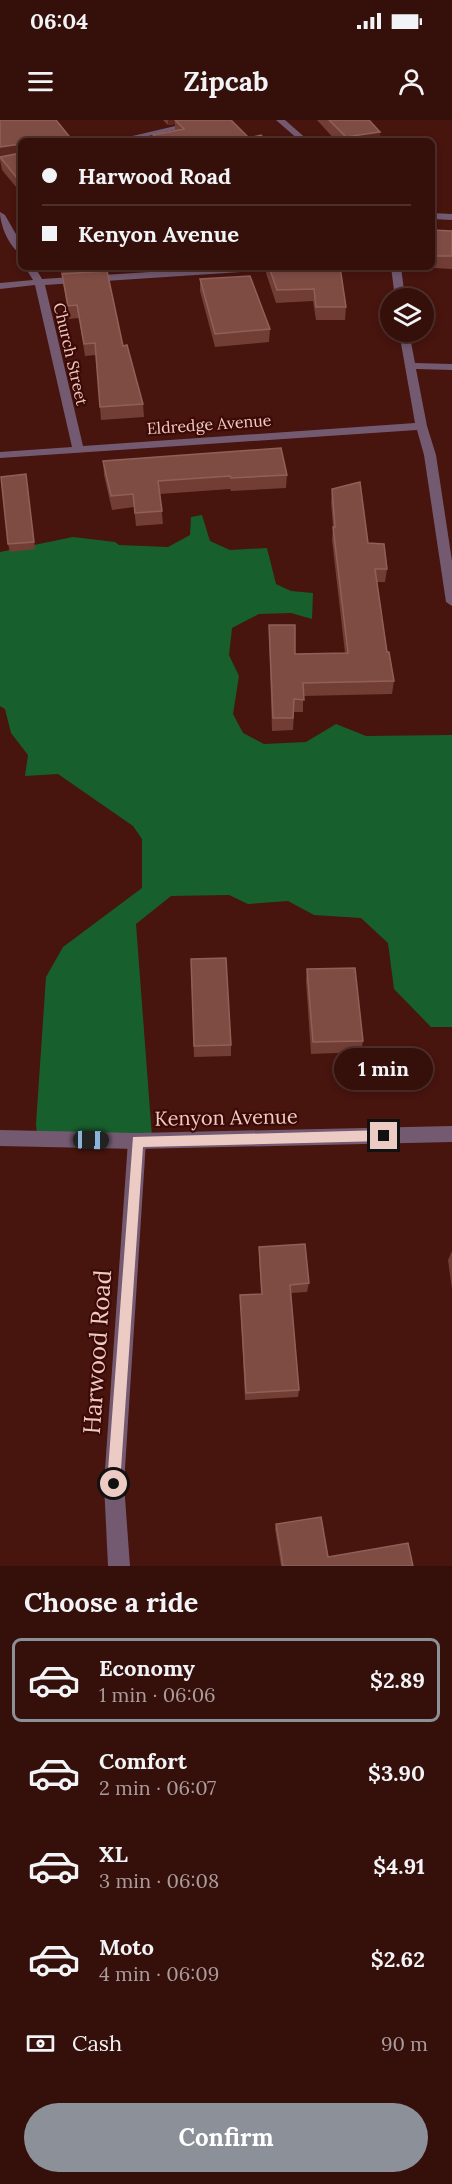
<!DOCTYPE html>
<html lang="en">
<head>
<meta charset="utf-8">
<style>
	body { margin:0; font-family:Lora,serif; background:#401d18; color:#f1f3f6; height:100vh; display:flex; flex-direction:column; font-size:22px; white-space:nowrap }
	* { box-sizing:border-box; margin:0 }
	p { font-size:20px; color:#aa9c9c }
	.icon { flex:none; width:33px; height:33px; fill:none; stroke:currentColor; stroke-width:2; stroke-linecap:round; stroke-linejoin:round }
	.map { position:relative; height:1446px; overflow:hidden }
	.sheet { display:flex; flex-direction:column; background:#350f0a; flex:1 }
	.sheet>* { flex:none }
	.banner { position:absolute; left:18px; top:18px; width:417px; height:132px; border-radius:9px; box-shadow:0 3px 9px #0003,0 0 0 2px #4f2f2b; display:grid; align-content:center; height:132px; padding:0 24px; background:#350f0a }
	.buttons { position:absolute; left:380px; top:168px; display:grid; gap:12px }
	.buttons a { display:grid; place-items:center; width:54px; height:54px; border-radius:50%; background:#350f0a; box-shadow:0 3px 9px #0003,0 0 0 2px #4f2f2b; font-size:30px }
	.end { position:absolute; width:27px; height:27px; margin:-14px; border:8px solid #edcbc5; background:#111; box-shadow:0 0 0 3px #111 }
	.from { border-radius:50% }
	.bubble { position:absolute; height:42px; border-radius:21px; background:#350f0a; box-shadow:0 3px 9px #0003,0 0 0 2px #4f2f2b; font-size:20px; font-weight:700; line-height:42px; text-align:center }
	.car { position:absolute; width:18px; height:36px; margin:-18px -9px; border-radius:8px; box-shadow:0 0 4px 2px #0007; background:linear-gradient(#222 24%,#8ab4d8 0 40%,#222 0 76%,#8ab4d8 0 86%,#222 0) }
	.banner b { display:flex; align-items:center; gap:21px; height:57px; font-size:22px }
	.banner b+b { border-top:2px solid #4f2f2b }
	.banner i { width:15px; height:15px; background:#f1f3f6 }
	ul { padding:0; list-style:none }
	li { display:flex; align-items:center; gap:18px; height:84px; margin:0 12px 9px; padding:0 12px; border:3px solid transparent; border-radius:9px }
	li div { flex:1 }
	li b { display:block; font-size:22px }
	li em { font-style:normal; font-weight:700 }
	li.current { border-color:#8c9099 }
	li>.icon { width:54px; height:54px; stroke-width:1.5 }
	h2 { padding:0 24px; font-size:27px; line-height:72px }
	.pay { display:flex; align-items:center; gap:15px; height:66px; padding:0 24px; font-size:22px }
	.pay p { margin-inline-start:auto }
	.primary-button { display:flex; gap:12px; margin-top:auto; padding:12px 24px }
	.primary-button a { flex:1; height:69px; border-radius:36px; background:#8c9099; color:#fff; font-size:24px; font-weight:700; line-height:69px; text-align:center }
	.status { display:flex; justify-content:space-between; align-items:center; height:42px; padding:0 30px; background:#350f0a; direction:ltr }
	.status svg { height:16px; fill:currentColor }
	header { display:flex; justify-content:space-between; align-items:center; height:78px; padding:0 24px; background:#350f0a; font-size:27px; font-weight:700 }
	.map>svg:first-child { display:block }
</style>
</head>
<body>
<div class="status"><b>06:04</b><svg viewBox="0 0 49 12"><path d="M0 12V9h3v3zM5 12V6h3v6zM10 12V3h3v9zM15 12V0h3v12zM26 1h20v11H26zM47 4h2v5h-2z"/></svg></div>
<header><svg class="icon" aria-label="menu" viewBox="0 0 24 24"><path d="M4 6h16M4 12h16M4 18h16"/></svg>Zipcab<svg class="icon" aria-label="person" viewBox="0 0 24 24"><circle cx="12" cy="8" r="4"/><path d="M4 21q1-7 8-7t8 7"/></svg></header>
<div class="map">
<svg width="452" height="1446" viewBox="0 0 452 1446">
	<rect width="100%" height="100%" fill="#47140e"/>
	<path fill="#185f2e" d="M202,395L210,421L230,430L267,428L276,464L291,471L313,473L312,499L291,493L259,494L232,508L229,535L239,556L233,594L243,613L264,624L306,622L336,604L366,616L452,615V907H431L394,869L388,823L361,798L314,795L288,781L248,784L229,775L171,776L136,804L152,1017L37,1015L36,1004L46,857L63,827L142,768V719L133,706L58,654L25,656L28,635L11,613L5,589L0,586V432L73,417L115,422L119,425L168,427L190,415L191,397Z"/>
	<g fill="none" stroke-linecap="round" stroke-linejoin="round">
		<path fill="#735a71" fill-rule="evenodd" d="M201,0H217L127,21H111Z
			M276,0H285L309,21H300Z
			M0,92L5,95L21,123V134C9,127 0,105 0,92Z
			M432,93L452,94V100L432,99Z
			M25,147H35L42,159L227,147H278L273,150L45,165L83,326L415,303L399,212H409L415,243L452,244V250L416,249L427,306L436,335L452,441V486L446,482L424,335L417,310L0,338V332L72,327L35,165L0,169V163L33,160Z
			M391,147H401L405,178H395Z
			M137,1013L143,1015L146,1021L124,1364L130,1446H108L104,1364L128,1021L131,1015Z"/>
		<path fill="#735a71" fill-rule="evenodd" d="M452,1006V1022L137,1029L0,1026V1010L137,1013Z"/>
	</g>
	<path fill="#713d35" d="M0,0L21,21V73L2,50L0,40Z
		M163,0H231L249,18L267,21H154L153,15L175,10V4L168,5Z
		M317,0H369L380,12L379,21H336Z
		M432,110L452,111V149L434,148L432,135Z
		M59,147H101L102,151L123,226L143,284L144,297L101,300L96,235L85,236L79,198L69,199L62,155Z
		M267,147H340L346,187L345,200H316L313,181L276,183L266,153Z
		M200,159L270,209L269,222L215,227L200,171Z
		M103,341L287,355L286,368L231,371L230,369L160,374L163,404L136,406L134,387L112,390L104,355Z
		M26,354L35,429L10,432L8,424Z
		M332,369L368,423L387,449L385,462H377L387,532L394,561L392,574L303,576V592H294L293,610L272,611L269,517V505L295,534L345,533L332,420L333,407L331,382Z
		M191,839L231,925V936L194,937Z
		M307,849L363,921L361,932L311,934L306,861Z
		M259,1127L309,1163L307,1172L291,1173L299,1270L298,1277L245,1280L240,1175L261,1174L259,1136Z
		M452,1131V1169L448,1140Z
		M276,1404L328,1437L413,1446H281L275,1409Z"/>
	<path fill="#5b261f" d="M168,0H191H175V4L168,5Z
		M380,12L379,21H345L346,17Z
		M21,24V36L0,37V40V27Z"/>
	<path fill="#7f4c44" stroke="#906058" stroke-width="1.5" d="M0,0H56L73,21H21V28V24L0,27Z
		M175,0H231L249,18L261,15L267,21H159L153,15L184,9Z
		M329,0H369L380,12L346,17Z
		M21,33V63L0,37Z
		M432,110L452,111V136H435Z
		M269,147H340L346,187H316L314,169L277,170Z
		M107,151L123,226L127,225L143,284L100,287L95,223L84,224L77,185L68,186L62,154Z
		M250,156L270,209L215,214L200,159Z
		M281,328L287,355L231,358L230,356L158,361L162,391L135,393L133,374L111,376L103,341Z
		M26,354L34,422L8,424L1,357Z
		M360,362L368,423L384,424L387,449H375L387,532H389L394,561L303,563L304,580L294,579L293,598H273L269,505H295V534L348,533L333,407H335L332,369Z
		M226,838L231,925L194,926L191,839Z
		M355,848L363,921L313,922L307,849Z
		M305,1124L309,1163L290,1165L299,1270L246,1273L240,1175L262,1174L259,1127Z
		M321,1397L328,1437L408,1423L413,1446H283L276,1404Z"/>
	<path fill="#edcbc5" d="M384,1010L390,1016L384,1021L143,1027L120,1364L118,1369L114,1371L109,1369L107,1364L133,1017Z"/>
	<g text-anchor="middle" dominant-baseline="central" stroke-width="4.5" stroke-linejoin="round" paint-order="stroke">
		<g font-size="16" fill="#edcbc5" stroke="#3c0905">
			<text transform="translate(71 234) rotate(77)">Church Street</text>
			<text transform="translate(209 304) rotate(-4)">Eldredge Avenue</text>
		</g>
		<g font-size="20" fill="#edcbc5" stroke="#3c0905">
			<text transform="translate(226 997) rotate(-1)">Kenyon Avenue</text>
		</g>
		<g font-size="24" fill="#edcbc5" stroke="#3c0905">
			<text transform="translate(97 1232) rotate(-86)">Harwood Road</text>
		</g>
	</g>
</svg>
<div class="buttons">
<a><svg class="icon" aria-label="layers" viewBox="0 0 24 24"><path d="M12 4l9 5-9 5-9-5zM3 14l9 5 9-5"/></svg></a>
</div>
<i class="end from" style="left:114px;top:1364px"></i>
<i class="end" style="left:384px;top:1016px"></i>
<div class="bubble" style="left:334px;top:928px;width:99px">1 min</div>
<i class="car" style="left:91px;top:1020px;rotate:91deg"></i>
<div class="banner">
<b><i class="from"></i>Harwood Road</b>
<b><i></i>Kenyon Avenue</b>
</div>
</div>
<section class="sheet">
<h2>Choose a ride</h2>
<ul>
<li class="current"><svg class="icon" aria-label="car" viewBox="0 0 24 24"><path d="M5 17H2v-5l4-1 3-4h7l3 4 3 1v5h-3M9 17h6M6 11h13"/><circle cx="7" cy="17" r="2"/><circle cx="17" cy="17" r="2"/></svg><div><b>Economy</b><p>1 min · 06:06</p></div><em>$2.89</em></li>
<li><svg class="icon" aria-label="car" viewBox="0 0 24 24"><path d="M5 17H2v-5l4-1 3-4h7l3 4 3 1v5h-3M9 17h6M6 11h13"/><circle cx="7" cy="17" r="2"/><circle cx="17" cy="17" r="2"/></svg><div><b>Comfort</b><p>2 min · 06:07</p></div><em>$3.90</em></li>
<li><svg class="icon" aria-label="car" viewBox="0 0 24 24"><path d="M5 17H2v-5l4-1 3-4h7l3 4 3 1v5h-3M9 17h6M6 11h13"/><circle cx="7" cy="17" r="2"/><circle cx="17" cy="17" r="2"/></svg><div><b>XL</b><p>3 min · 06:08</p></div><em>$4.91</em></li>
<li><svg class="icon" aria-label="car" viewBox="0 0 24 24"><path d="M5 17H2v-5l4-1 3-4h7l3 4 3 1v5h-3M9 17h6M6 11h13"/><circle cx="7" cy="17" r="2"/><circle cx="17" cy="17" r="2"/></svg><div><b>Moto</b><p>4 min · 06:09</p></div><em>$2.62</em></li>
</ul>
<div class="pay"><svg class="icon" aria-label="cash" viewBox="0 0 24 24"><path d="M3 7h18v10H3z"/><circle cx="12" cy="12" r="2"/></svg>Cash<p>90 m</p></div>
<div class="primary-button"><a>Confirm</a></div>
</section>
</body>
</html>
